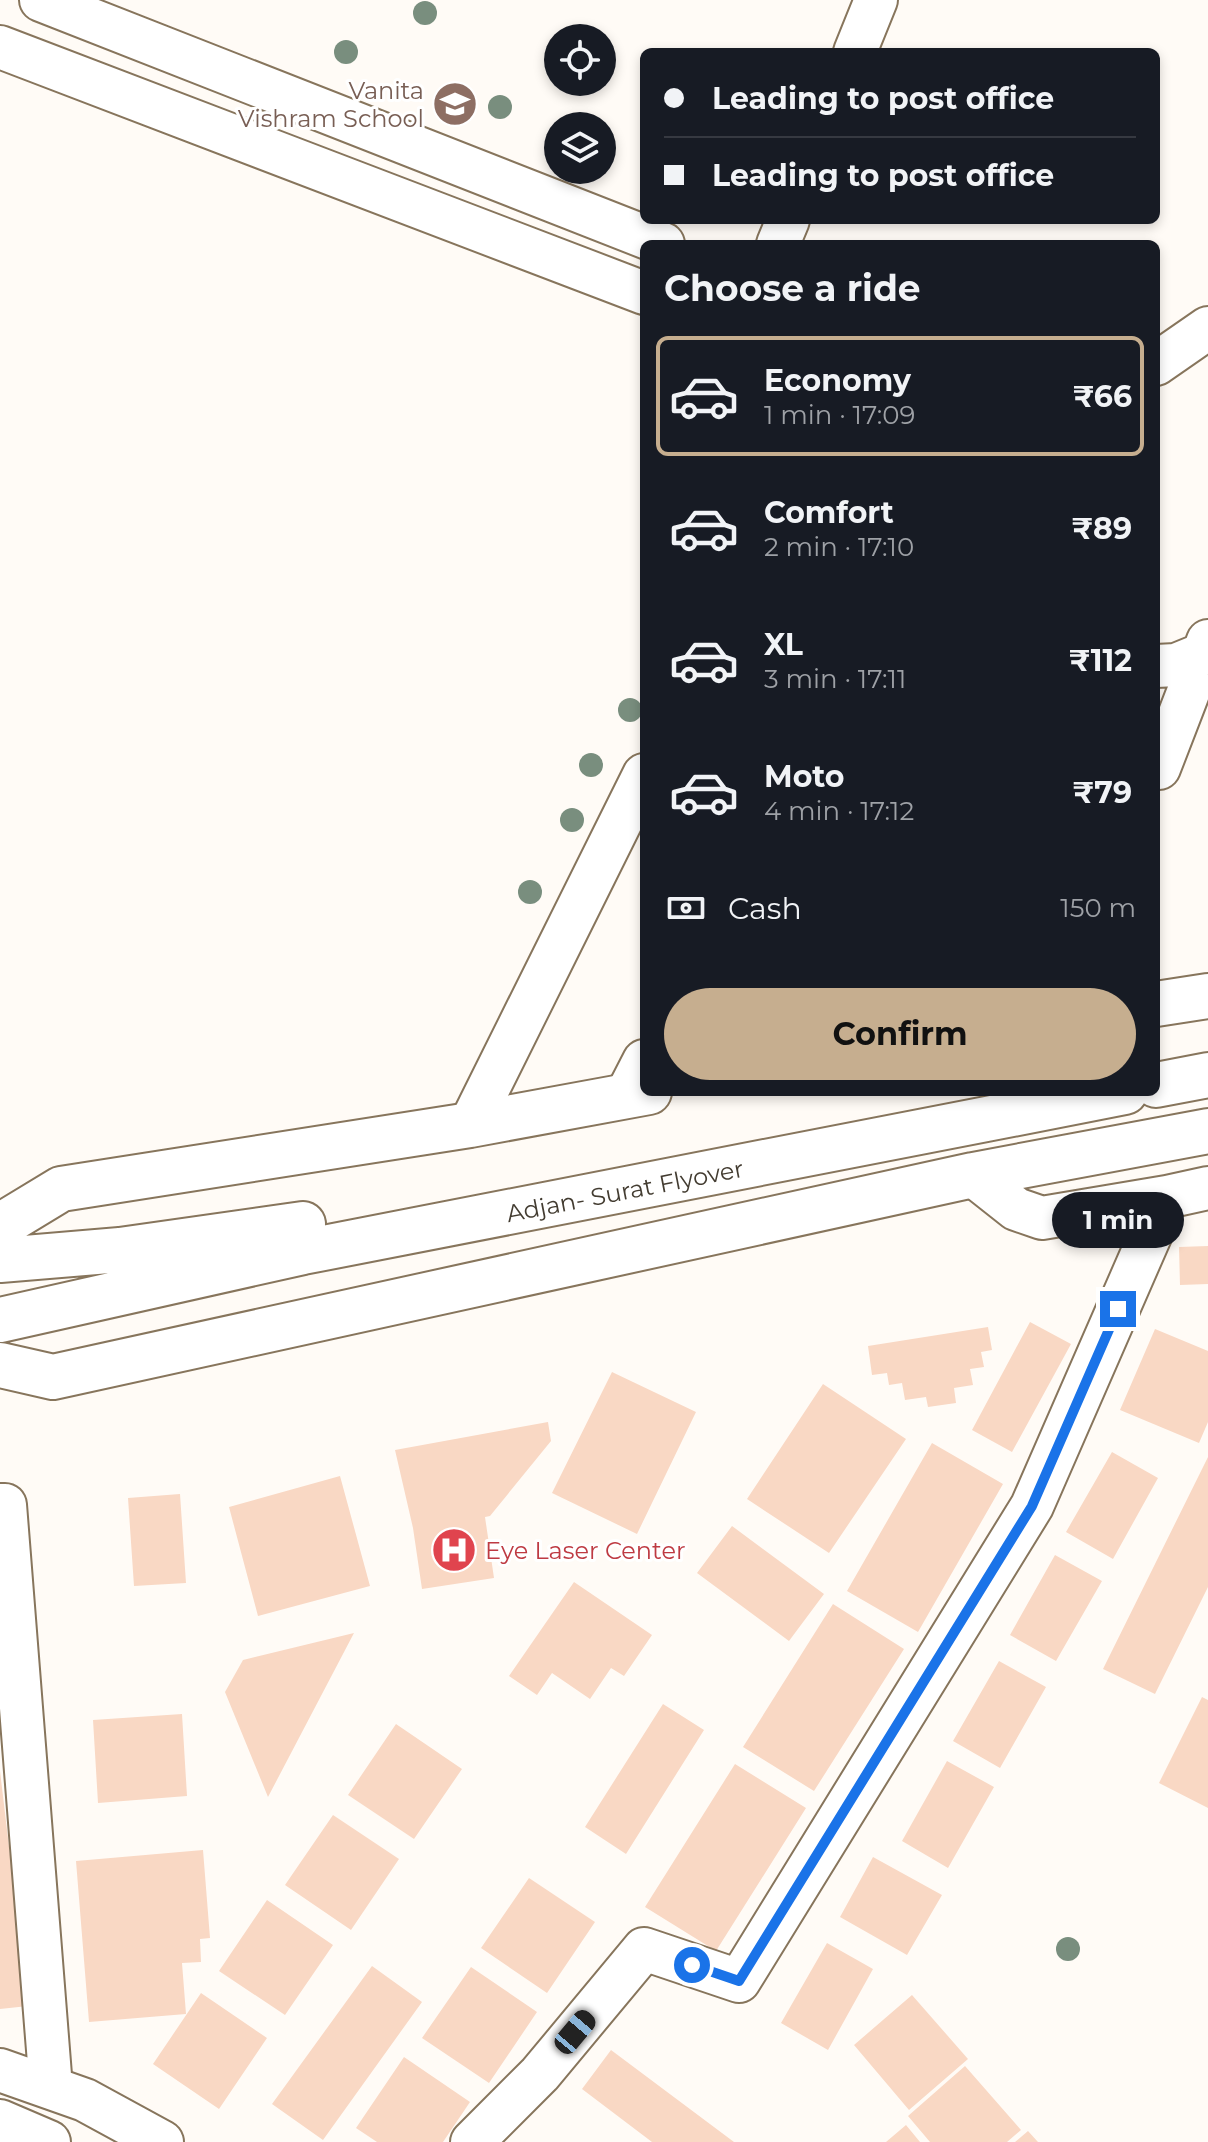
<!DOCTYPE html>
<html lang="en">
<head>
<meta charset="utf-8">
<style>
	body { margin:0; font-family:Montserrat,sans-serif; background:#20242c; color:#f1f3f6; height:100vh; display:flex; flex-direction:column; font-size:30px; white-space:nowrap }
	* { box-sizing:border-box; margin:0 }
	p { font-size:26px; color:#9ea1a6 }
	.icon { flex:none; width:44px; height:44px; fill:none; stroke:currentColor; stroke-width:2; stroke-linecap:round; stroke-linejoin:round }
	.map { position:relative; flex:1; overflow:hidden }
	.panel { position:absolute; left:640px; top:240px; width:520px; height:856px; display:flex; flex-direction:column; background:#171b24; border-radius:12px; box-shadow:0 4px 12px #0003 }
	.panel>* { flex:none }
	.banner { position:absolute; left:640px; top:48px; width:520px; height:176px; border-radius:12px; box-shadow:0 4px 12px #0003; display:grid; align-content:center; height:176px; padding:0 24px; background:#171b24 }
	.controls { position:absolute; left:544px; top:24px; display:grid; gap:16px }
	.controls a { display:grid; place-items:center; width:72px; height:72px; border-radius:50%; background:#171b24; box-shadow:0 4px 12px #0003; font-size:40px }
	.end { position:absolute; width:36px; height:36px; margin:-18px; border:10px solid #1a73e8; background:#fff; box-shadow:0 0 0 4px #fff }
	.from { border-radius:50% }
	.bubble { position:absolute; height:56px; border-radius:28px; background:#171b24; box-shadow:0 4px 12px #0003; font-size:26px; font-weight:700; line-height:56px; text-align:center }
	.car { position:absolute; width:24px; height:48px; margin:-24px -12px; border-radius:10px; box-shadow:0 0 6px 2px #0007; background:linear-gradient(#222 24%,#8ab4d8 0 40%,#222 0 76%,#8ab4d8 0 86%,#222 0) }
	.banner b { display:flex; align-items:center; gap:28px; height:76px; font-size:30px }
	.banner b+b { border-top:2px solid #363941 }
	.banner i { width:20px; height:20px; background:#f1f3f6 }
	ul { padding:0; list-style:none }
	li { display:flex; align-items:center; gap:24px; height:120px; margin:0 16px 12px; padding:0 8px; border:4px solid transparent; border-radius:12px }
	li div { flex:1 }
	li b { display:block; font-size:30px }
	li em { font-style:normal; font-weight:700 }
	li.on { border-color:#c6ae8f }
	li>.icon { width:72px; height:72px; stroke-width:1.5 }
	h2 { padding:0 24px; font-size:36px; line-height:96px }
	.pay { display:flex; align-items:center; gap:20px; height:88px; padding:0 24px; font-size:30px }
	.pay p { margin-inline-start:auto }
	.cta { display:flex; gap:16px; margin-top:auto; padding:16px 24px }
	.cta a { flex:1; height:92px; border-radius:48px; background:#c6ae8f; color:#111; font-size:32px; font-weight:700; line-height:92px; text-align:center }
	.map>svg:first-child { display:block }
</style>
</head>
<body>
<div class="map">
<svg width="1208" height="2142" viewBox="0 0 1208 2142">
	<rect width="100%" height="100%" fill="#fffbf6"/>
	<path fill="#f9d8c4" d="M1208,1246V1284L1180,1285L1179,1247Z
		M1030,1322L1071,1344L1012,1452L972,1430Z
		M988,1327L992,1350L981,1352L984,1367L970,1369L973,1385L954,1388L956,1403L928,1407L926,1397L905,1400L902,1383L889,1385L887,1373L872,1375L868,1346Z
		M1155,1329L1208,1351V1422L1199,1443L1120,1410Z
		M612,1372L696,1412L637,1534L552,1493Z
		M823,1384L906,1439L829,1553L747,1499Z
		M548,1422L551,1441L490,1516L485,1517L494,1578L422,1589L413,1528L395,1450Z
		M932,1443L1003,1484L918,1632L847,1591Z
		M1112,1452L1158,1478L1113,1559L1066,1532Z
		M1208,1457V1587L1155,1694L1103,1669Z
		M340,1476L370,1586L258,1616L229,1507Z
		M180,1494L186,1583L134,1586L128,1498Z
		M732,1526L824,1594L789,1641L697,1573Z
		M1055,1555L1102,1581L1056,1661L1010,1635Z
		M574,1582L652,1635L624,1676L611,1668L590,1699L552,1673L537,1695L509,1676Z
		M833,1604L904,1649L814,1791L743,1747Z
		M354,1633L268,1797L225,1692L243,1660Z
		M999,1661L1046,1687L1000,1768L953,1741Z
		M1202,1697L1208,1700V1808L1159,1783Z
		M663,1704L704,1730L626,1854L585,1827Z
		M182,1714L187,1796L98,1803L93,1720Z
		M396,1724L462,1769L414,1839L348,1795Z
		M947,1761L994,1787L948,1868L902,1841Z
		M735,1764L806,1808L716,1951L645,1907Z
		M0,1771L28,2006L0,2009Z
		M333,1815L399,1859L351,1930L285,1885Z
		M203,1850L210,1938L200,1939L201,1962L182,1963L186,2014L89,2022L76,1861Z
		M873,1857L942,1895L907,1955L840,1917Z
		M529,1878L595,1922L547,1993L481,1948Z
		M267,1900L333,1945L285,2015L219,1971Z
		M827,1943L873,1969L828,2050L781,2023Z
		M372,1966L422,2002L323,2140L272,2104Z
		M471,1967L537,2012L489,2083L422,2038Z
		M201,1993L267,2038L219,2109L153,2064Z
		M912,1995L968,2059L909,2110L854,2045Z
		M611,2050L734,2142H652L582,2089Z
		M404,2057L470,2102L443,2142H377L356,2128Z
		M965,2066L1021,2130L1007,2142H930L908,2116Z
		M906,2125L920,2142H886Z
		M1028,2131L1038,2142H1015Z"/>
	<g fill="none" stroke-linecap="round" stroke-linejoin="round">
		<g stroke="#87755c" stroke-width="46">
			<path id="minor" d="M41,0L663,244
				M0,47L644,293
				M855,52L876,0
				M778,244L788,220
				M1156,364L1208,328
				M1156,666L1176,665L1203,654
				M1159,768L1208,641
				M626,1096L644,1061
				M470,1125L644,775
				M1167,1197L1208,1188
				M0,1505H5L51,2088
				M0,2070L85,2100L162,2142
				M0,2121L49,2142
				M472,2142L540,2074L644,1949L739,1981L1032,1506L1167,1197L1042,1218L1016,1209L973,1175"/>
		</g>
		<g stroke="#87755c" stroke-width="48">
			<path id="highway" d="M1156,1004L1208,996
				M1156,1085L1208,1075
				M0,1226L61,1189L470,1125L649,1092
				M0,1260L120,1250L303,1224
				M0,1320L303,1252L1125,1092
				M0,1365L53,1377L973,1175L1208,1131"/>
		</g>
		<use href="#minor" stroke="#fff" stroke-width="42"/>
		<use href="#highway" stroke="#fff" stroke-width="44"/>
	</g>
	<g fill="#798e7e">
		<circle cx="425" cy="13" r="12"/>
		<circle cx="346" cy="52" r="12"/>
		<circle cx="500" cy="107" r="12"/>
		<circle cx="630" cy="710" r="12"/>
		<circle cx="591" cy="765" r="12"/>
		<circle cx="572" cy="820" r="12"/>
		<circle cx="530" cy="892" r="12"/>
		<circle cx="1068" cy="1949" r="12"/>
	</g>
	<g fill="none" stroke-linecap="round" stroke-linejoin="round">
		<path stroke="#1a73e8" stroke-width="10" d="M692,1965L739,1981L1032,1506L1118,1309"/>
	</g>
	<defs>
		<g id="school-disc" transform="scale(2.3)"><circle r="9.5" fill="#8d6e63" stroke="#fff"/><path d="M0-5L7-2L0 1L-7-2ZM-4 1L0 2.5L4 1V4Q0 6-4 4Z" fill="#fff"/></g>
		<g id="hospital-disc" transform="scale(2.3)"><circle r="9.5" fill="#e0444e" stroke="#fff"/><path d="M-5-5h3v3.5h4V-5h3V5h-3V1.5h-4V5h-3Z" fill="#fff"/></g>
	</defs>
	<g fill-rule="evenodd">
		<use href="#school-disc" x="455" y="104"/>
		<use href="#hospital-disc" x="454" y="1550"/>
	</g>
	<g text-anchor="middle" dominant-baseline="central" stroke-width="6" stroke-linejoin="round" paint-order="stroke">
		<g font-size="24" fill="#785e54" stroke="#fff" text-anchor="end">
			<text x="424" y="90">Vanita<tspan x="424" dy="28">Vishram School</tspan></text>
		</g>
		<g font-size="24" fill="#433c31" stroke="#fff">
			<text transform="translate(625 1191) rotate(-11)">Adjan- Surat Flyover</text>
		</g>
		<g font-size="24" fill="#be3a42" stroke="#fff" text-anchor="start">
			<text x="485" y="1550">Eye Laser Center</text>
		</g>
	</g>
</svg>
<div class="controls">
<a><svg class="icon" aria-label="locate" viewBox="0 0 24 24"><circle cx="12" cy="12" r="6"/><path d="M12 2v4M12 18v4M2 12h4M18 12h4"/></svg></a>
<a><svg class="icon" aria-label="layers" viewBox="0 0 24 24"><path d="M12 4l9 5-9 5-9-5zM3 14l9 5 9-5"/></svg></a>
</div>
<i class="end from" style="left:692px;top:1965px"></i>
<i class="end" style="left:1118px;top:1309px"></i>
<div class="bubble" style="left:1052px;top:1192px;width:132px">1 min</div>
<i class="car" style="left:575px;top:2032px;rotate:40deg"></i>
<div class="banner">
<b><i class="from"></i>Leading to post office</b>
<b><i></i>Leading to post office</b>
</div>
<section class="panel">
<h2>Choose a ride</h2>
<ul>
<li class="on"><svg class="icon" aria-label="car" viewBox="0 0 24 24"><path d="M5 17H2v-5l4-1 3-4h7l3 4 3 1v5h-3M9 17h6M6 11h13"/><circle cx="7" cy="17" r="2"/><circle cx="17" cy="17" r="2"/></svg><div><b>Economy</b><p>1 min · 17:09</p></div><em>₹66</em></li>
<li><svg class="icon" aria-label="car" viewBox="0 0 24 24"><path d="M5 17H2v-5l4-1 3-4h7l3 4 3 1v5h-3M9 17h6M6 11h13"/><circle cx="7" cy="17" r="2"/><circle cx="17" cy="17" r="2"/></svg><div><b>Comfort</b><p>2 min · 17:10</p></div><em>₹89</em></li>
<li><svg class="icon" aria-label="car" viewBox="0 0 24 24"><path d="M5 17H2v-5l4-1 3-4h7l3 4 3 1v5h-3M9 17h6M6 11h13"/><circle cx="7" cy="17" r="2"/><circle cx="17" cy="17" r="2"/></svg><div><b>XL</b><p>3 min · 17:11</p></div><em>₹112</em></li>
<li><svg class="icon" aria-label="car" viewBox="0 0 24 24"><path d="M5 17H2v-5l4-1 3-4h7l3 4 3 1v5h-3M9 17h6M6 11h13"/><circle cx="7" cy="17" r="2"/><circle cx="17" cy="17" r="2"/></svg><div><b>Moto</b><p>4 min · 17:12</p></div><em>₹79</em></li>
</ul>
<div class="pay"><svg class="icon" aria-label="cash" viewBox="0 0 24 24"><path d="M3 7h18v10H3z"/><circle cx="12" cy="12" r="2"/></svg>Cash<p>150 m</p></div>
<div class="cta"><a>Confirm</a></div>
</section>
</div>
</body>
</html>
